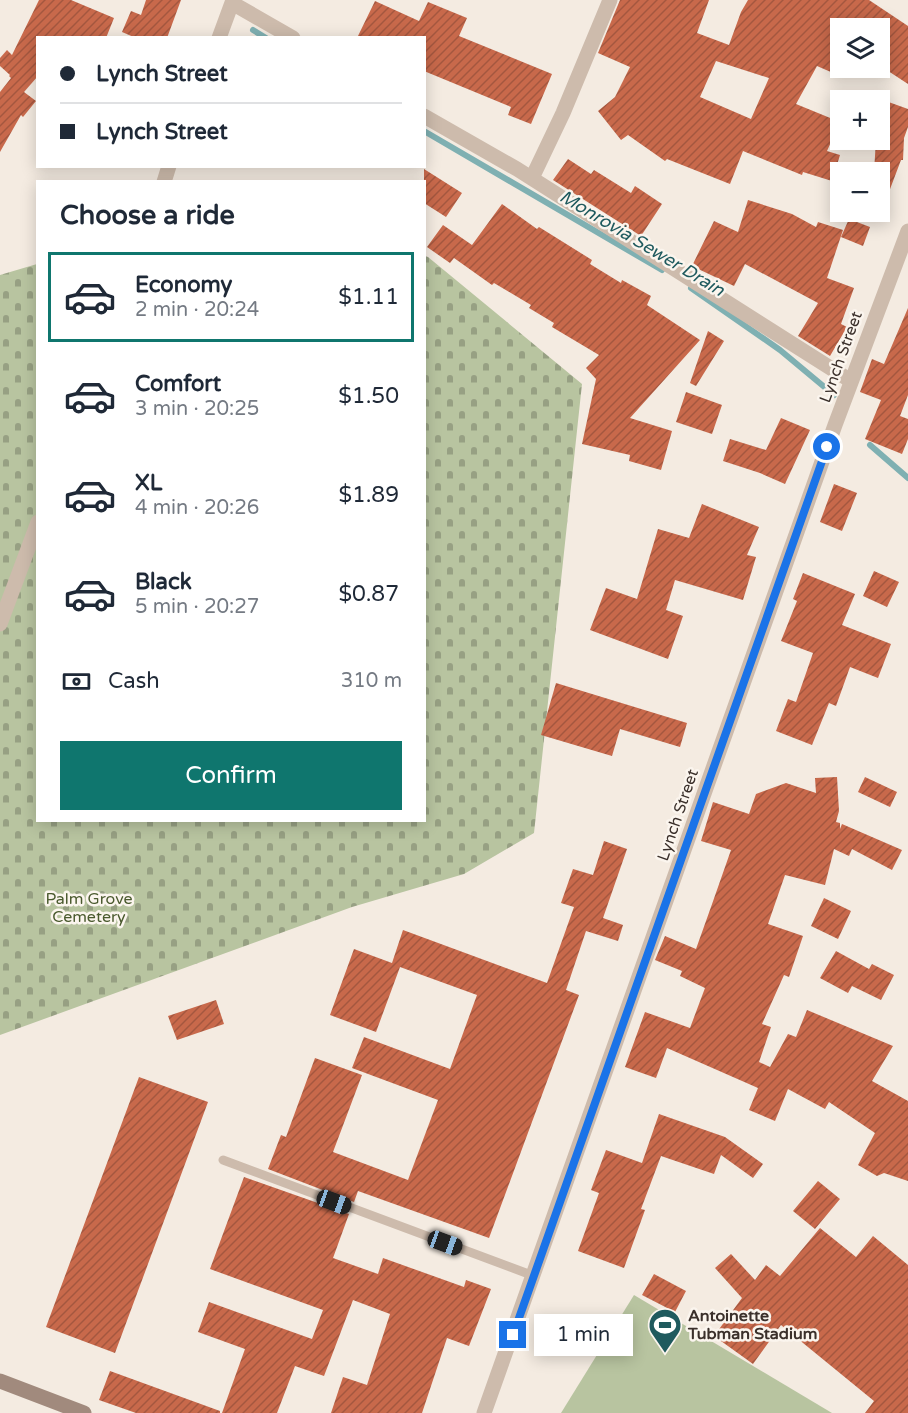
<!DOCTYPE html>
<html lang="en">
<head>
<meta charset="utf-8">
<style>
	body { margin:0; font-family:"Varela Round",sans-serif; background:#f6f6f7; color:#1f2937; height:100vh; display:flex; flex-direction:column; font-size:22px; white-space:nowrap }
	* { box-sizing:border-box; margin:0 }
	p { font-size:20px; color:#747a83 }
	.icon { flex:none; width:33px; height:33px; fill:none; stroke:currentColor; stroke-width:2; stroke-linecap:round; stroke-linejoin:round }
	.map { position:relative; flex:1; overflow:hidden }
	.panel { position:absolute; left:36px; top:180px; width:390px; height:642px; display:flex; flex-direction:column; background:#fff; border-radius:0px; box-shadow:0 3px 15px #0003 }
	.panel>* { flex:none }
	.guide { position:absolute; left:36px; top:36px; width:390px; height:132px; border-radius:0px; box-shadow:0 3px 15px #0003; display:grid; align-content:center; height:132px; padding:0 24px; background:#fff }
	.controls { position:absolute; left:830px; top:18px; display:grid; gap:12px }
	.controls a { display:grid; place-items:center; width:60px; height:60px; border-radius:0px; background:#fff; box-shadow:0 3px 15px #0003; font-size:30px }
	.end { position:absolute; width:27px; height:27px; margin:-14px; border:8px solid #1a73e8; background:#fff; box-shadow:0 0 0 3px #fff }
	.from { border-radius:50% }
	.bubble { position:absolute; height:42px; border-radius:0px; background:#fff; box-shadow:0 3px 15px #0003; font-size:20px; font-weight:600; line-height:42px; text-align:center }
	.car { position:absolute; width:18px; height:36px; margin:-18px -9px; border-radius:8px; box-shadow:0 0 4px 2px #0007; background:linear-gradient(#222 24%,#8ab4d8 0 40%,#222 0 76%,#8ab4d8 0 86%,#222 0) }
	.guide b { display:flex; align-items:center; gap:21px; height:57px; font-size:22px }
	.guide b+b { border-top:2px solid #e0e1e3 }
	.guide i { width:15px; height:15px; background:#1f2937 }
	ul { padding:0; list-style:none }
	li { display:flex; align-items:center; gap:18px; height:90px; margin:0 12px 9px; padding:0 12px; border:3px solid transparent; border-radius:0px }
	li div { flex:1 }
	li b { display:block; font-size:22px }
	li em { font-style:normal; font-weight:600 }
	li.selected { border-color:#0f766e }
	li>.icon { width:54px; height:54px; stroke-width:1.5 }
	h2 { padding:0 24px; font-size:27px; line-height:72px }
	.pay { display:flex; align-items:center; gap:15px; height:66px; padding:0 24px; font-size:22px }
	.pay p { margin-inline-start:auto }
	.button { display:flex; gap:12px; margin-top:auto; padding:12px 24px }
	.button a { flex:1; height:69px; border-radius:0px; background:#0f766e; color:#fff; font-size:24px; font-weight:600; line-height:69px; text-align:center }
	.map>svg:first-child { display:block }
</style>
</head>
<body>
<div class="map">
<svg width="908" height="1413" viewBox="0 0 908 1413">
	<defs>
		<pattern id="cemetery-stones" width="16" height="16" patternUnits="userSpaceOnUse" patternTransform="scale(1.5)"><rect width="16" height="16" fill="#b8c4a0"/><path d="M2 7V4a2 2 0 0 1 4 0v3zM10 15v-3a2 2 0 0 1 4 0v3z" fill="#97a083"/></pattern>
		<pattern id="building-hatch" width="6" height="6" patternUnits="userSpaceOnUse" patternTransform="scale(1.5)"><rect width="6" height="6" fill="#c8694b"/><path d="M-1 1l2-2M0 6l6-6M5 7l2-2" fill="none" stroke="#a4573f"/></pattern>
	</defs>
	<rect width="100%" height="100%" fill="#f4ebe1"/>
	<path fill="#b8c4a0" d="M634,1295L832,1413H561Z"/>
	<path fill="url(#cemetery-stones)" d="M425,256L428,257L582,384L534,833L464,874L352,907L0,1035V275L37,264L38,820H424Z"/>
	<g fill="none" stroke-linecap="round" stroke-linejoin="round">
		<path stroke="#7fb0b2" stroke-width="6" d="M253,30L266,38
			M424,131L662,270
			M691,288L780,350L834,395
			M870,445L908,478"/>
	</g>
	<path fill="url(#building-hatch)" fill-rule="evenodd" d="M39,0H71L114,18L106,38H38V76L24,92L36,101L23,117L21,115L0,152V92L11,78L9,76L10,75L0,66V58L7,50L12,55Z
		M146,0H181L167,38H136L122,32L131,11L141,15Z
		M620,0H709L697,33L729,45L741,12L748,0H869L908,26V84L879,65V28H840V76L817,66L796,104L840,122L827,151L840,155L832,181L803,172L802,175L743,151L730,184L667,159L665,161L628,135L621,140L598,111L615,97L630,67L598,53ZM716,61L769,78L751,119L700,97Z
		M375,1L419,21L428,2L467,18L459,36L552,74L531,124L508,115L511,107L424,71V38H357Z
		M883,100L908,109V127L904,138L903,160H901L881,213H879V172H874L876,140H879V111Z
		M568,159L591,174L594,170L631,193L635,186L662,204L641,236L553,180Z
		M424,169L462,193L446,217L424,203Z
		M748,200L792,214L816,227L818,222L843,230L827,278L854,288L841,324L847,327L830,356L798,336L818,303L745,264L734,286L692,266L714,221L738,232Z
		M502,204L537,229L539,227L592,260L590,264L621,283L622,280L651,296L647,305L700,340L630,418L672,431L661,470L629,461L630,455L582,444L596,379L586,368L599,355L552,327L554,323L529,308L531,305L494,283L492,285L454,258L450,263L427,247L443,225L472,245Z
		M849,219L870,227L863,246L841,237Z
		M908,308V395L900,416L908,419V439L902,454L865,439L881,400L860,392L872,359L884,364Z
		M708,331L724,341L696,386L690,383Z
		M686,392L722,405L712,434L676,422Z
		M781,418L810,430L785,484L760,473L723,461L730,439L766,450Z
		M834,484L857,493L842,531L820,522Z
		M702,504L759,527L747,555L756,557L743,600L675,580L666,610L683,616L668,659L590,630L606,588L637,599L658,529L689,538Z
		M874,571L899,582L887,607L863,596Z
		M803,573L855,594L842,625L891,644L878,678L850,667L836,706L829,703L812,745L776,731L788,699L796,702L813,653L781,641L797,601L793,599Z
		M556,683L687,723L680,747L620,729L612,756L541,735Z
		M837,777L839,811L836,822L840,823V829L842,824L902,850L892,870L852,849L849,856L834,849L825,885L785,875L768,924L803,936L789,977L784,975L762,1024L771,1027L759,1062L770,1067L788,1034L796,1037L807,1010L893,1046L872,1081L908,1101V1181L884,1173L877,1176L858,1165L875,1133L829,1102L825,1109L788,1089L775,1121L749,1110L758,1088L667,1048L656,1078L625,1067L645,1012L690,1028L705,988L680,976L682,971L655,960L665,936L696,949L711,907L731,850L701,841L713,802L749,814L756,794L786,783L816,793L815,778Z
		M865,777L897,792L890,807L858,792Z
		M604,841L627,849L603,918L623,925L618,941L586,931L566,990L579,995L489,1238L358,1191L354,1202L268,1169L281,1135L286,1137L315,1058L362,1075L333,1152L408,1180L438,1100L352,1068L364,1037L450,1069L477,995L400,967L376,1032L330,1015L354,949L392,963L403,930L547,983L574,907L561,903L573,869L593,875Z
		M824,898L851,911L838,939L811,926Z
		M836,951L869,969L872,964L894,975L881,1000L852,986L848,993L820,978Z
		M216,1000L224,1024L177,1040L168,1016Z
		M139,1077L208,1102L115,1353L46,1327Z
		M659,1114L725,1137L763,1164L753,1178L721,1155L714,1174L661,1156L641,1209L645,1210L624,1268L578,1251L599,1193L591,1190L606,1150L642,1163Z
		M244,1177L349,1214L333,1258L378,1274L383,1258L464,1287L466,1280L491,1289L469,1346L447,1338L422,1413H331L343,1377L367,1385L390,1314L353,1300L324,1376L295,1366L277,1413H222L245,1349L198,1332L209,1302L312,1339L323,1310L210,1269Z
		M818,1181L840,1199L815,1229L793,1211Z
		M820,1228L856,1257L873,1236L908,1265V1413H865L874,1401L781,1325L753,1364L714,1336L742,1298L715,1268L731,1254L755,1280L766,1265L780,1276Z
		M654,1274L686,1291L675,1312L642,1295Z
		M110,1371L220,1411V1413H136L99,1400Z"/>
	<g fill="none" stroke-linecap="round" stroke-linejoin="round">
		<path stroke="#cdbbac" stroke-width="9" d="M223,1160L534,1276"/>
		<path stroke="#cdbbac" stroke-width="15" d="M232,3L293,38
			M219,38L233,0
			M424,116L517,169L851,381
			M532,178L563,113L610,0
			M164,182L169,166
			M0,624L38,522"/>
		<path stroke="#cdbbac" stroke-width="15" d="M484,1413L835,425L908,231"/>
		<path stroke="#a18a7d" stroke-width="15" d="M0,1381L84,1413"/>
	</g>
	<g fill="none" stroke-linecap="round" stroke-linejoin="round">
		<path stroke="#1a73e8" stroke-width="8" d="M513,1335L827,447"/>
	</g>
	<defs>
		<g id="stadium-pin" transform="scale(1.725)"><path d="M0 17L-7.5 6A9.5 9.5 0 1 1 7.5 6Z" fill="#1f5a5e" stroke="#fbf5ee"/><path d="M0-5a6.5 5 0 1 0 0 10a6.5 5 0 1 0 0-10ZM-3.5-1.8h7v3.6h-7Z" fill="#fff"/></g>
	</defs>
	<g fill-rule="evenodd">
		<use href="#stadium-pin" x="665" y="1325"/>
	</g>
	<g text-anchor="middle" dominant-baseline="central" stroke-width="5" stroke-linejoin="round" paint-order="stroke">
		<g font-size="16" fill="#3b302b" stroke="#fbf5ee">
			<text transform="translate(841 357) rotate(-70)">Lynch Street</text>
			<text transform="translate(678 815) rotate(-71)">Lynch Street</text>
		</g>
		<g font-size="16" fill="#4a5a2e" stroke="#fbf5ee">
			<text x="89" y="899">Palm Grove<tspan x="89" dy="18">Cemetery</tspan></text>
		</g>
		<g font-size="16" font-weight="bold" fill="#3b302b" stroke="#fbf5ee" text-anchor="start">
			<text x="688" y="1316">Antoinette<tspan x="688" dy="18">Tubman Stadium</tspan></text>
		</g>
		<g font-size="18" font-style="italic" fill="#1f5a5e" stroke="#fbf5ee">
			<text transform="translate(642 243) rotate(31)">Monrovia Sewer Drain</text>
		</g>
	</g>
</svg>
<div class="controls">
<a><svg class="icon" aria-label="layers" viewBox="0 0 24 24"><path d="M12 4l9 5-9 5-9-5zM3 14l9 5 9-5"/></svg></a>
<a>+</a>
<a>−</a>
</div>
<i class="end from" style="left:827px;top:447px"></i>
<i class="end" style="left:513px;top:1335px"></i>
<div class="bubble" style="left:534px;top:1314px;width:99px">1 min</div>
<i class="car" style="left:334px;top:1202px;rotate:110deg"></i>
<i class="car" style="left:445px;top:1243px;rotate:110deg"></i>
<div class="guide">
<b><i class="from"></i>Lynch Street</b>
<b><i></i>Lynch Street</b>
</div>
<section class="panel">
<h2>Choose a ride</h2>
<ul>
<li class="selected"><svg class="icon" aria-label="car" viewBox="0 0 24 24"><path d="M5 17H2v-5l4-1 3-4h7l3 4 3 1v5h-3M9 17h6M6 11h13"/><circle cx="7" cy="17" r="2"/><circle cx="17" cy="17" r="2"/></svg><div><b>Economy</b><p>2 min · 20:24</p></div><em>$1.11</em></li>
<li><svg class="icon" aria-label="car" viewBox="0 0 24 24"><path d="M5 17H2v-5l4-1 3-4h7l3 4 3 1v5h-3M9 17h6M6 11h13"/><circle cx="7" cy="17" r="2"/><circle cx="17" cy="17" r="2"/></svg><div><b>Comfort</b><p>3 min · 20:25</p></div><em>$1.50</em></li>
<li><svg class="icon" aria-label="car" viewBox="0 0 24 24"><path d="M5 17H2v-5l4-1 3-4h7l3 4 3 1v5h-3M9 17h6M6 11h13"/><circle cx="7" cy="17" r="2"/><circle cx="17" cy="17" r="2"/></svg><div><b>XL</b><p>4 min · 20:26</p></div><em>$1.89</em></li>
<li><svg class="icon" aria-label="car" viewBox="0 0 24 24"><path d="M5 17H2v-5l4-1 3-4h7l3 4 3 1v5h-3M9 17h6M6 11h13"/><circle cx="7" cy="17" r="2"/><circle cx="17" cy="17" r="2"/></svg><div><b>Black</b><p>5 min · 20:27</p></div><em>$0.87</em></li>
</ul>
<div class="pay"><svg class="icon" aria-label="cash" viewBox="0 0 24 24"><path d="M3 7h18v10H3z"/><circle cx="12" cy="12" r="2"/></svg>Cash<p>310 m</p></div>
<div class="button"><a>Confirm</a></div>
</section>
</div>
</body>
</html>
